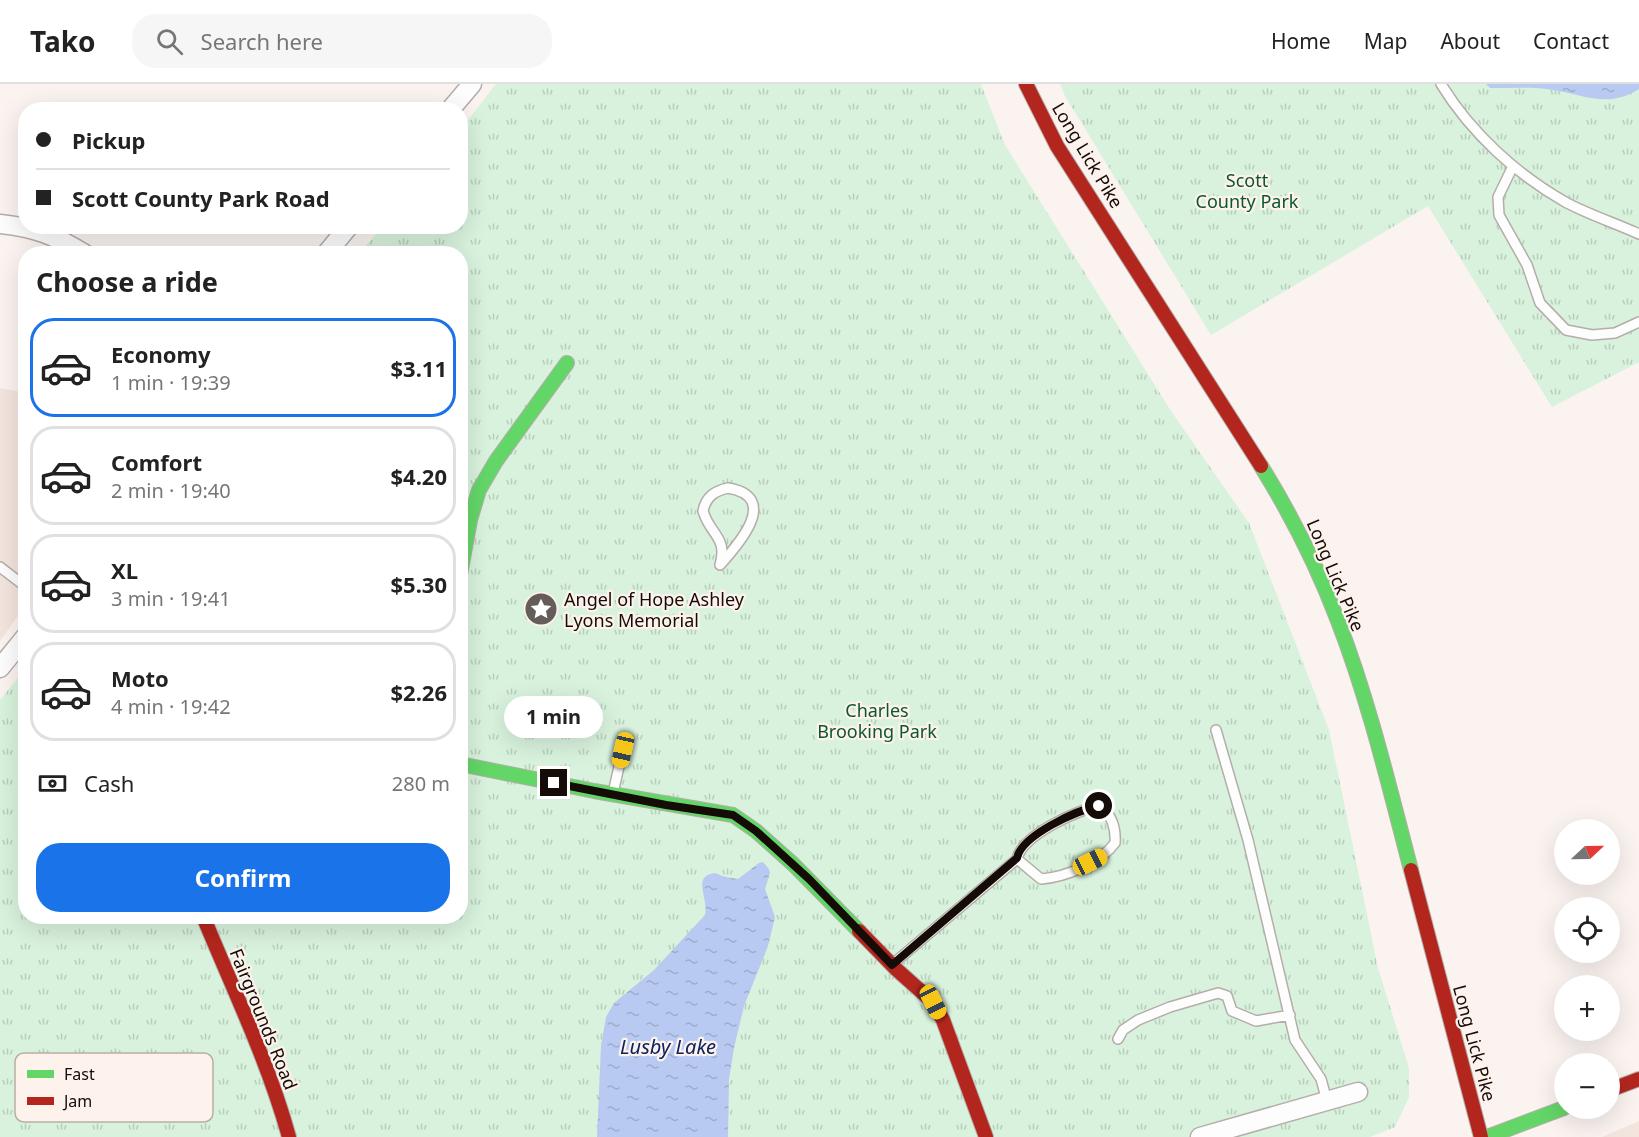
<!DOCTYPE html>
<html lang="en">
<head>
<meta charset="utf-8">
<style>
	body { margin:0; font-family:"Noto Sans",sans-serif; background:#f6f6f6; color:#222; height:100vh; display:flex; flex-direction:column; font-size:22px; white-space:nowrap }
	* { box-sizing:border-box; margin:0 }
	p { font-size:20px; color:#767676 }
	.icon { flex:none; width:33px; height:33px; fill:none; stroke:currentColor; stroke-width:2; stroke-linecap:round; stroke-linejoin:round }
	.map { position:relative; flex:1; overflow:hidden }
	.details { position:absolute; left:18px; top:162px; width:450px; height:678px; display:flex; flex-direction:column; background:#fff; border-radius:24px; box-shadow:0 6px 24px #0002 }
	.details>* { flex:none }
	.hud { position:absolute; left:18px; top:18px; width:450px; height:132px; border-radius:24px; box-shadow:0 6px 24px #0002; display:grid; align-content:center; height:132px; padding:0 18px; background:#fff }
	.needle { width:39px; rotate:68deg }
	.fabs { position:absolute; left:1554px; top:735px; display:grid; gap:12px }
	.fabs a { display:grid; place-items:center; width:66px; height:66px; border-radius:50%; background:#fff; box-shadow:0 6px 24px #0002; font-size:30px }
	.end { position:absolute; width:27px; height:27px; margin:-14px; border:8px solid #150c08; background:#fff; box-shadow:0 0 0 3px #fff }
	.from { border-radius:50% }
	.bubble { position:absolute; height:42px; border-radius:21px; background:#fff; box-shadow:0 6px 24px #0002; font-size:20px; font-weight:700; line-height:42px; text-align:center }
	.car { position:absolute; width:18px; height:36px; margin:-18px -9px; border-radius:8px; box-shadow:0 0 4px 2px #0007; background:linear-gradient(#f5c518 24%,#345 0 40%,#f5c518 0 76%,#345 0 86%,#f5c518 0) }
	.hud b { display:flex; align-items:center; gap:21px; height:57px; font-size:22px }
	.hud b+b { border-top:2px solid #e0e0e0 }
	.hud i { width:15px; height:15px; background:#222 }
	ul { padding:0; list-style:none }
	li { display:flex; align-items:center; gap:18px; height:99px; margin:0 12px 9px; padding:0 6px; border:3px solid #e0e0e0; border-radius:24px }
	li div { flex:1 }
	li b { display:block; font-size:22px }
	li em { font-style:normal; font-weight:700 }
	li.current { border-color:#1a73e8 }
	li>.icon { width:54px; height:54px; stroke-width:1.5 }
	h2 { padding:0 18px; font-size:27px; line-height:72px }
	.pay { display:flex; align-items:center; gap:15px; height:66px; padding:0 18px; font-size:22px }
	.pay p { margin-inline-start:auto }
	.cta { display:flex; gap:12px; margin-top:auto; padding:12px 18px }
	.cta a { flex:1; height:69px; border-radius:24px; background:#1a73e8; color:#fff; font-size:24px; font-weight:700; line-height:69px; text-align:center }
	header { display:flex; align-items:center; gap:36px; box-sizing:border-box; height:84px; padding:0 30px; background:#fff; border-bottom:2px solid #e0e0e0 }
	header strong { font-size:28px }
	nav { display:flex; gap:33px; margin-inline-start:auto; font-size:21px }
	.search { width:420px; height:54px; background:#f6f6f6; display:flex; align-items:center; gap:15px; box-sizing:border-box; padding:0 21px; border-radius:24px; color:#767676; font-size:22px }
	.map>svg:first-child { display:block }
</style>
</head>
<body>
<header>
<strong>Tako</strong>
<div class="search"><svg class="icon" aria-label="search" viewBox="0 0 24 24"><circle cx="10" cy="10" r="6"/><path d="M15 15l6 6"/></svg>Search here</div>
<nav><a>Home</a><a>Map</a><a>About</a><a>Contact</a></nav>
</header>
<div class="map">
<svg width="1639" height="1053" viewBox="0 0 1639 1053">
	<defs>
		<pattern id="park-tufts" width="24" height="20" patternUnits="userSpaceOnUse" patternTransform="scale(1.5)"><rect width="24" height="20" fill="#d8f2dd"/><path d="M3 7l-1-3M5 7V3M7 7l1-3M15 17l-1-3M17 17v-4M19 17l1-3" fill="none" stroke="#b8cebc"/></pattern>
		<pattern id="water-ripples" width="26" height="14" patternUnits="userSpaceOnUse" patternTransform="scale(1.5)"><rect width="26" height="14" fill="#b8caf1"/><path d="M2 4q2-2 4 0t4 0M15 11q2-2 4 0t4 0" fill="none" stroke="#9daccd"/></pattern>
	</defs>
	<rect width="100%" height="100%" fill="#faf3f0"/>
	<path fill="#f3e4dd" d="M0,304L26,309L25,522L0,557Z
		M1639,1037V1053H1602Z"/>
	<path fill="url(#park-tufts)" d="M496,0H981L1005,61L1171,327L1249,439L1329,646L1378,884L1409,984V1013L1395,1043L1370,1053H0V616L25,585L26,832H460V170L360,169L382,143L460,142L461,45Z
		M1060,0H1639V278L1552,323L1428,122L1211,251L1065,12Z"/>
	<path fill="url(#water-ripples)" d="M1486,0H1639V5C1606,26 1581,9 1547,5C1529,3 1509,4 1490,4Z
		M763,778L769,785L770,789L765,805L775,833L768,862L744,922L734,964L729,995L728,1053H597L601,962L606,933L614,919L654,886L705,831C709,814 691,792 715,789L725,793L738,795L759,779Z"/>
	<g fill="none" stroke-linecap="round" stroke-linejoin="round">
		<g stroke="#b5ada9" stroke-width="12">
			<path id="lane" d="M1441,0C1471,49 1517,91 1567,119C1590,131 1615,139 1639,150
				M1513,82L1498,113L1499,131L1527,181L1540,219L1566,246L1592,251L1615,249L1639,238
				M728,404C781,413 738,461 720,481C728,453 710,451 703,427C706,413 714,407 728,404Z
				M0,483L26,503
				M1216,646L1248,756L1295,956L1321,995L1327,1017
				M613,709L623,665
				M894,879L1017,775C1022,751 1077,726 1099,722C1112,729 1116,745 1115,759C1100,779 1066,793 1041,795L1017,775
				M1118,955L1123,946L1138,936L1170,923L1218,909L1227,912L1232,927L1256,937L1290,931"/>
		</g>
		<g stroke="#b5ada9" stroke-width="21">
			<path id="street" d="M450,26L472,0
				M0,140C36,144 54,151 85,170
				M326,170L349,142
				M0,584L26,552
				M1200,1053L1358,1008"/>
		</g>
		<g stroke="#b5ada9" stroke-width="16">
			<path id="fast" d="M1261,382C1290,429 1318,484 1338,537C1369,617 1389,702 1411,786
				M460,491L470,436L479,406L496,377L567,279
				M460,680L594,707L733,731L756,747L793,780L859,847
				M1487,1053L1564,1024"/>
		</g>
		<g stroke="#b5ada9" stroke-width="16">
			<path id="jam" d="M1026,0L1057,62L1261,382
				M1411,786L1481,1053
				M203,832C233,905 268,977 289,1053
				M859,847L896,885L933,918L943,936L986,1053
				M1610,1006L1639,995"/>
		</g>
		<use href="#lane" stroke="#fefdfd" stroke-width="9"/>
		<use href="#street" stroke="#fefdfd" stroke-width="18"/>
		<use href="#fast" stroke="#63d668" stroke-width="14"/>
		<use href="#jam" stroke="#b3261e" stroke-width="14"/>
	</g>
	<g fill="none" stroke-linecap="round" stroke-linejoin="round">
		<path stroke="#150c08" stroke-width="8" d="M554,699L666,721L733,731L756,747L809,795L892,881L1017,774C1022,751 1077,726 1099,722"/>
	</g>
	<defs>
		<g id="sight-disc" transform="scale(1.725)"><circle r="9.5" fill="#655d59" stroke="#fef2ec"/><path d="M0-6L1.8-2.2L6-1.7L2.9 1.2L3.7 5.4L0 3.3L-3.7 5.4L-2.9 1.2L-6-1.7L-1.8-2.2Z" fill="#fff"/></g>
	</defs>
	<g fill-rule="evenodd">
		<use href="#sight-disc" x="541" y="525"/>
	</g>
	<g text-anchor="middle" dominant-baseline="central" stroke-width="4.5" stroke-linejoin="round" paint-order="stroke">
		<g font-size="18" fill="#150c08" stroke="#fef2ec">
			<text transform="translate(1088 71) rotate(59)">Long Lick Pike</text>
			<text transform="translate(1336 491) rotate(67)">Long Lick Pike</text>
			<text transform="translate(264 935) rotate(68)">Fairgrounds Road</text>
			<text transform="translate(1475 959) rotate(75)">Long Lick Pike</text>
		</g>
		<g font-size="18" fill="#095731" stroke="#fef2ec">
			<text x="1247" y="96">Scott<tspan x="1247" dy="21">County Park</tspan></text>
			<text x="877" y="626">Charles<tspan x="877" dy="21">Brooking Park</tspan></text>
		</g>
		<g font-size="18" fill="#150c08" stroke="#fef2ec" text-anchor="start">
			<text x="564" y="515">Angel of Hope Ashley<tspan x="564" dy="21">Lyons Memorial</tspan></text>
		</g>
		<g font-size="20" font-style="italic" fill="#092363" stroke="#fef2ec">
			<text x="668" y="962">Lusby Lake</text>
		</g>
	</g>
	<rect x="15" y="969" width="198" height="69" rx="9" fill="#fef2ec" stroke="#b8ada8" stroke-width="1.5"/>
	<rect x="27" y="986" width="27" height="8" fill="#63d668"/>
	<rect x="27" y="1013" width="27" height="8" fill="#b3261e"/>
	<g font-size="16" fill="#150c08">
		<text x="64" y="996">Fast</text>
		<text x="64" y="1023">Jam</text>
	</g>
</svg>
<div class="fabs">
<a><svg class="needle" viewBox="-14 -14 28 28"><path d="M0-13l5 13h-10z" fill="#e53935"/><path d="M0 13l5-13h-10z" fill="#767676"/></svg></a>
<a><svg class="icon" aria-label="locate" viewBox="0 0 24 24"><circle cx="12" cy="12" r="6"/><path d="M12 2v4M12 18v4M2 12h4M18 12h4"/></svg></a>
<a>+</a>
<a>−</a>
</div>
<i class="end from" style="left:1099px;top:722px"></i>
<i class="end" style="left:554px;top:699px"></i>
<div class="bubble" style="left:504px;top:612px;width:99px">1 min</div>
<i class="car" style="left:623px;top:666px;rotate:193deg"></i>
<i class="car" style="left:1090px;top:778px;rotate:64deg"></i>
<i class="car" style="left:933px;top:918px;rotate:153deg"></i>
<div class="hud">
<b><i class="from"></i>Pickup</b>
<b><i></i>Scott County Park Road</b>
</div>
<section class="details">
<h2>Choose a ride</h2>
<ul>
<li class="current"><svg class="icon" aria-label="car" viewBox="0 0 24 24"><path d="M5 17H2v-5l4-1 3-4h7l3 4 3 1v5h-3M9 17h6M6 11h13"/><circle cx="7" cy="17" r="2"/><circle cx="17" cy="17" r="2"/></svg><div><b>Economy</b><p>1 min · 19:39</p></div><em>$3.11</em></li>
<li><svg class="icon" aria-label="car" viewBox="0 0 24 24"><path d="M5 17H2v-5l4-1 3-4h7l3 4 3 1v5h-3M9 17h6M6 11h13"/><circle cx="7" cy="17" r="2"/><circle cx="17" cy="17" r="2"/></svg><div><b>Comfort</b><p>2 min · 19:40</p></div><em>$4.20</em></li>
<li><svg class="icon" aria-label="car" viewBox="0 0 24 24"><path d="M5 17H2v-5l4-1 3-4h7l3 4 3 1v5h-3M9 17h6M6 11h13"/><circle cx="7" cy="17" r="2"/><circle cx="17" cy="17" r="2"/></svg><div><b>XL</b><p>3 min · 19:41</p></div><em>$5.30</em></li>
<li><svg class="icon" aria-label="car" viewBox="0 0 24 24"><path d="M5 17H2v-5l4-1 3-4h7l3 4 3 1v5h-3M9 17h6M6 11h13"/><circle cx="7" cy="17" r="2"/><circle cx="17" cy="17" r="2"/></svg><div><b>Moto</b><p>4 min · 19:42</p></div><em>$2.26</em></li>
</ul>
<div class="pay"><svg class="icon" aria-label="cash" viewBox="0 0 24 24"><path d="M3 7h18v10H3z"/><circle cx="12" cy="12" r="2"/></svg>Cash<p>280 m</p></div>
<div class="cta"><a>Confirm</a></div>
</section>
</div>
</body>
</html>
